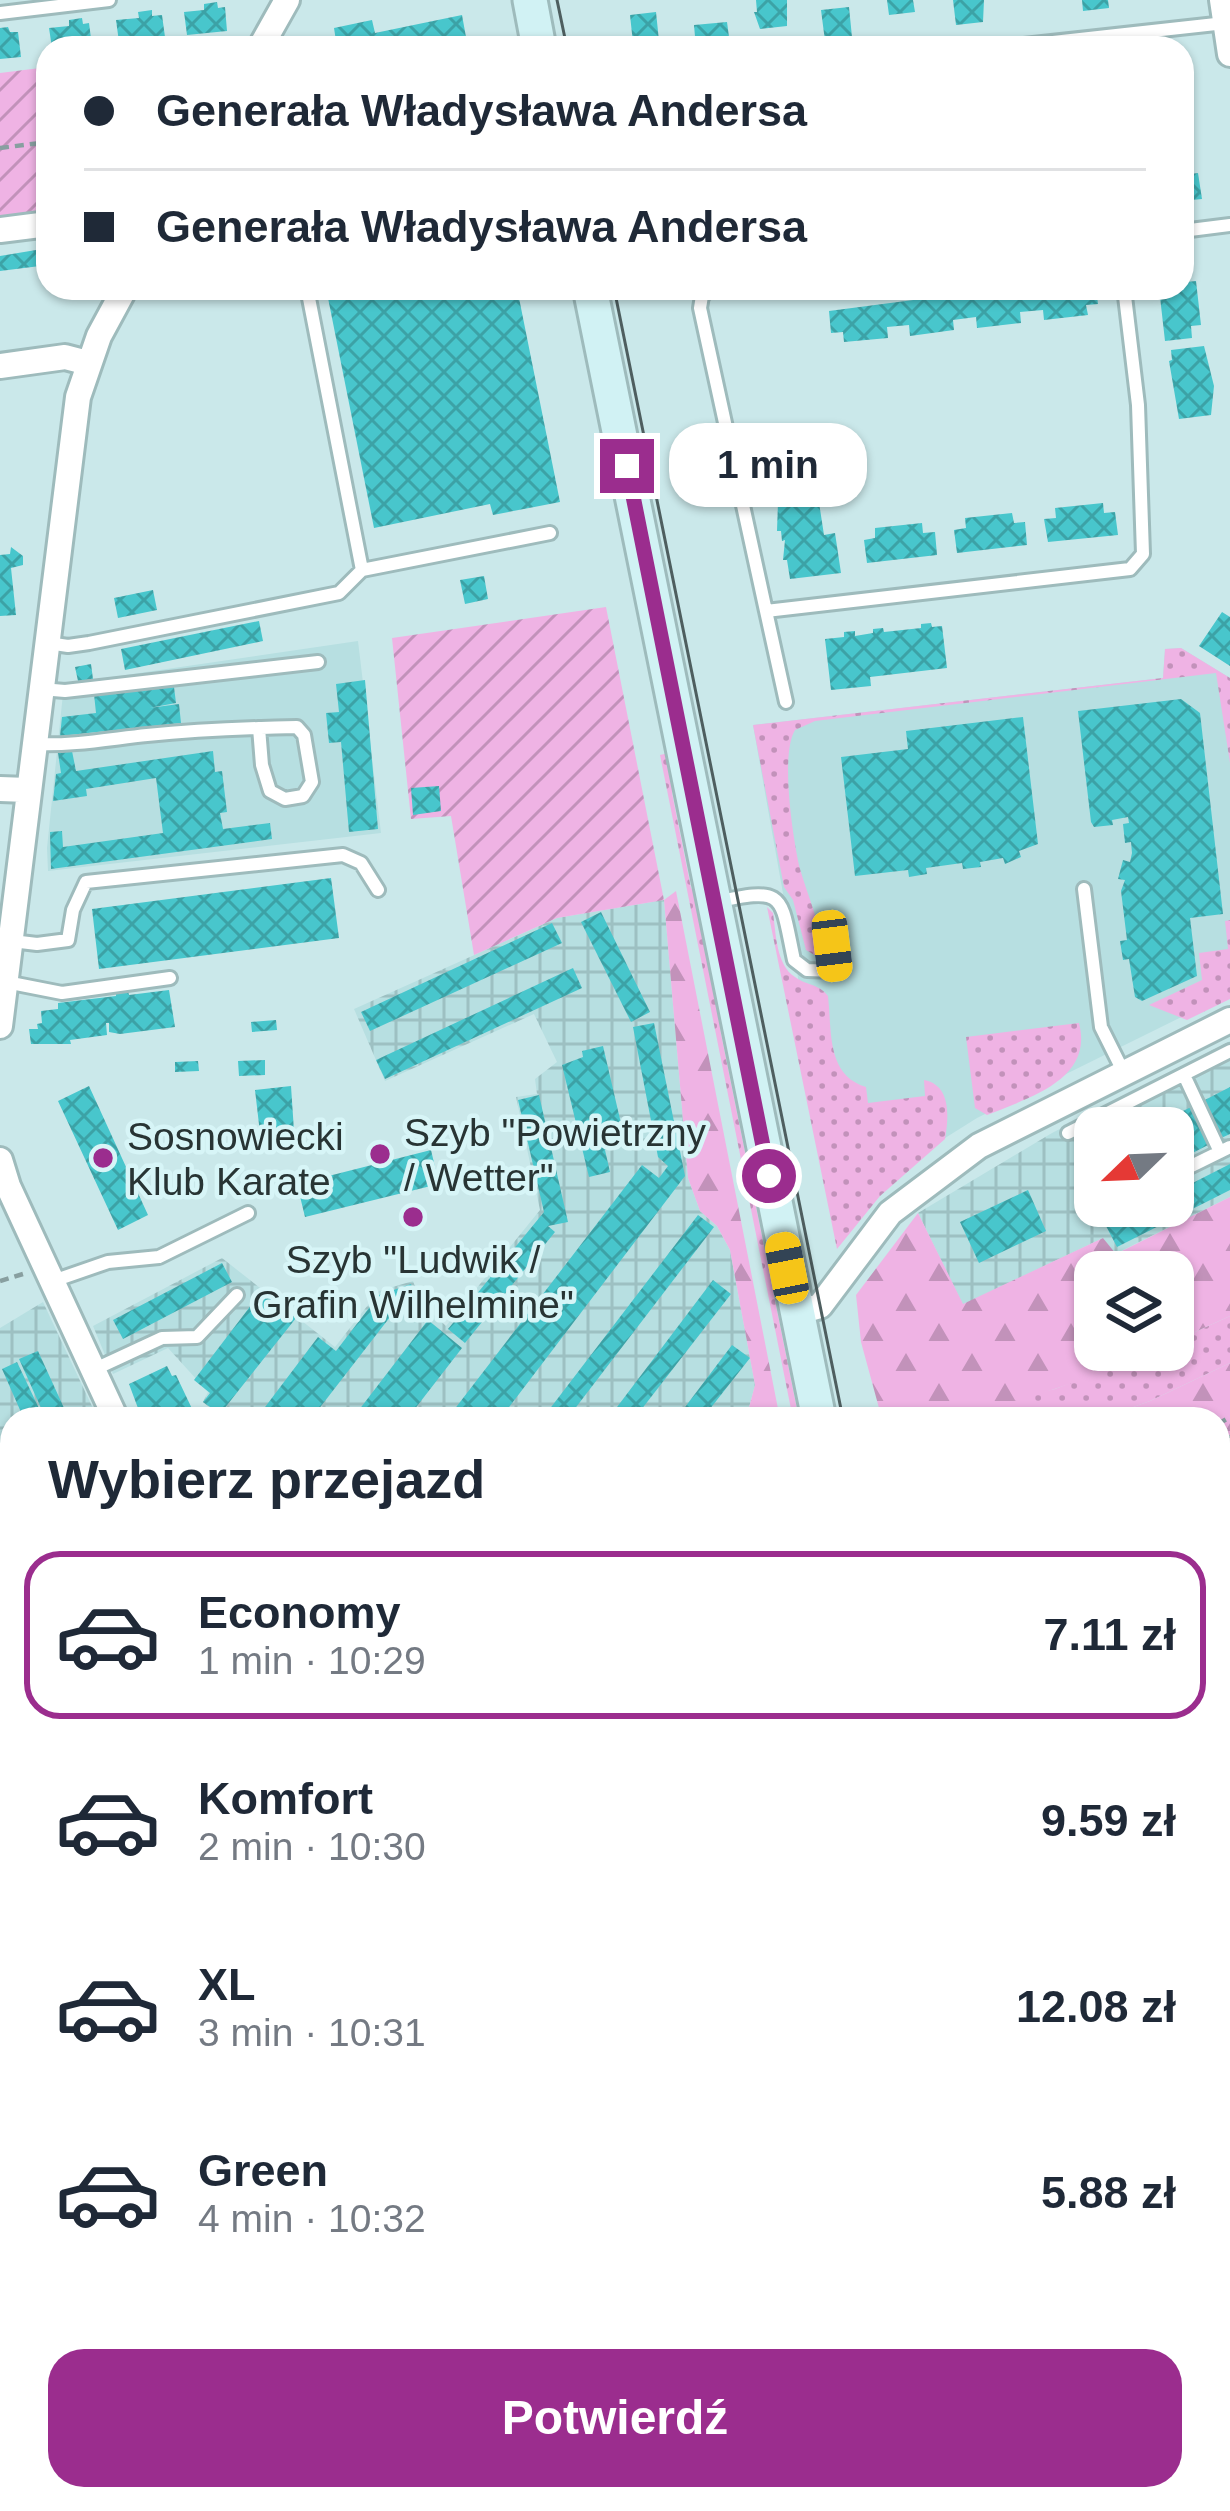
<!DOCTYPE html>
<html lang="pl">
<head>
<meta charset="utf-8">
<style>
	body { margin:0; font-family:Helvetica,sans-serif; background:#f6f6f7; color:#1f2937; height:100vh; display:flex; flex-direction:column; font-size:45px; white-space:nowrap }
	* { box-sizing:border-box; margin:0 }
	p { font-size:39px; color:#747a83 }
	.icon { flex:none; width:66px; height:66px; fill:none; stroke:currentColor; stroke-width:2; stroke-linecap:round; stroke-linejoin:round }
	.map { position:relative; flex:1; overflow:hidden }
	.drawer { position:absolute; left:0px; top:1407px; width:1230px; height:1104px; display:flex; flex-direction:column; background:#fff; border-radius:36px 36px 0 0; box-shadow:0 3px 9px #0004 }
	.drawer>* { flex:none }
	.guide { position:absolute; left:36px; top:36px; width:1158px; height:264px; border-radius:36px; box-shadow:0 3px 9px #0004; display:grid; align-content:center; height:264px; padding:0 48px; background:#fff }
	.needle { width:78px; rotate:247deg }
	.controls { position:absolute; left:1074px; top:1107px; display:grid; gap:24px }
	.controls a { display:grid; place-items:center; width:120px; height:120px; border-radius:24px; background:#fff; box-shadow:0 3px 9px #0004; font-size:60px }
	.end { position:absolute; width:54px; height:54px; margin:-27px; border:15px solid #9b2d8e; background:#fff; box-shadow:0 0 0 6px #fff }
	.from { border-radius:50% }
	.bubble { position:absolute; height:84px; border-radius:36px; background:#fff; box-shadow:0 3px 9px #0004; font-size:39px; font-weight:700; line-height:84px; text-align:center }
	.car { position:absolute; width:36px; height:72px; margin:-36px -18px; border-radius:15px; box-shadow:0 0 9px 3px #0007; background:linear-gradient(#f5c518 24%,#345 0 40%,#f5c518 0 76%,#345 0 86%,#f5c518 0) }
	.guide b { display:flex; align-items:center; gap:42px; height:114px; font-size:45px }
	.guide b+b { border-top:3px solid #e0e1e3 }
	.guide i { width:30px; height:30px; background:#1f2937 }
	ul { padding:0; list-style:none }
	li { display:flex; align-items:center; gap:36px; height:168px; margin:0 24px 18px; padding:0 24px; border:6px solid transparent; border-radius:36px }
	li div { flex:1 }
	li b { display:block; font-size:45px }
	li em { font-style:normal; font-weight:700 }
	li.active { border-color:#9b2d8e }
	li>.icon { width:108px; height:108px; stroke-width:1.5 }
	h2 { padding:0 48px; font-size:54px; line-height:144px }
	.button { display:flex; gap:24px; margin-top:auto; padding:24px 48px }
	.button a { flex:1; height:138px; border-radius:36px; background:#9b2d8e; color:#fff; font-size:48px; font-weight:700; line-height:138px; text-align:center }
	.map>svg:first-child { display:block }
</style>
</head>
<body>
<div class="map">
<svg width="1230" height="2511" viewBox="0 0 1230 2511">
	<defs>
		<pattern id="industrial-grid" width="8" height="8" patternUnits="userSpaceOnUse" patternTransform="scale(3)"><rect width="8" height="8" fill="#b7dfe1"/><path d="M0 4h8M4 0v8" fill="none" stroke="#9dc0c2"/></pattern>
		<pattern id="grass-dots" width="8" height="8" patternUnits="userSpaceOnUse" patternTransform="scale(3)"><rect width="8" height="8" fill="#efb3e4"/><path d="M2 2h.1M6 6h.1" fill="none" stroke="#c292ba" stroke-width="1.8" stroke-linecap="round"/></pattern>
		<pattern id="forest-firs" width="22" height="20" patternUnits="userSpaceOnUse" patternTransform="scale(3)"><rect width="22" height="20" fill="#efb3e4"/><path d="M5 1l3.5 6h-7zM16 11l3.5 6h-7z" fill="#c292ba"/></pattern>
		<pattern id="garden-furrows" width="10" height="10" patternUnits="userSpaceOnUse" patternTransform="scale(3)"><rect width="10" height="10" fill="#efb3e4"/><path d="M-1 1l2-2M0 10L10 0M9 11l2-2" fill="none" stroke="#c292ba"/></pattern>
		<pattern id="building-cross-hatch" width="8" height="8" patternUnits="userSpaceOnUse" patternTransform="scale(3)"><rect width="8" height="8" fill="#48c6cc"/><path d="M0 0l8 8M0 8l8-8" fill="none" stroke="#3ca2a6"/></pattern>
	</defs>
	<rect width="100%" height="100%" fill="#cae8ea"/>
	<path fill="#b7dfe1" d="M358,641L381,833L48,871L47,848L64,684Z
		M1181,648L1230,678V993L977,1118L894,1170L841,1219L753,725L1163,678L1165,649Z"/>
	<path fill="url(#industrial-grid)" fill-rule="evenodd" d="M664,900L688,1178L700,1211L717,1226L730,1250L755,1385L746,1419H217L219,1416L203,1402L208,1392L168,1348L113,1374L93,1326L222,1258L335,1347L379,1291L413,1281L421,1303L446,1326L540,1210L516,1097L537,1094L535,1079L557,1062L534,1014L385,1081L354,1009L557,918Z
		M1230,1041V1197L1115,1254L1103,1238L963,1305L918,1213L1052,1133ZM1095,1128H1173V1206H1095Z
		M43,1302L98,1419H12V1554L0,1556V1328Z"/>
	<path fill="url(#grass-dots)" d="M1181,648L1230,678V763L1216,673L815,721L795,730C780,754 793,840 800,869C808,897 820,922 823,951L818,957L806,950L793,900L784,887L753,725L1163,678L1165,649Z
		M669,753L677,775L672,793L691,888L704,902L721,1034L799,1419H793L660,755Z
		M767,907L773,913C776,933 776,965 795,977C807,986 818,983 828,996C832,1031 826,1075 866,1087L868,1103L925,1096L924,1080C951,1085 949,1116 945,1139L880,1196L837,1249Z
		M1230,920V999L1187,1020L1149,1005L1202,980L1199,953L1228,949L1225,921Z
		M1079,1023C1094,1080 1028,1098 987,1115L975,1108L966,1037Z
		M1230,1316V1363L1150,1401L1100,1419H924L1055,1389L1155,1350H1173V1342Z
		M47,2499H350V2511H47L51,2508Z"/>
	<path fill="url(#forest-firs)" d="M676,891L780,1419H746L755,1385L730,1250L717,1226L700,1211L688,1178L664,900Z
		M1230,1197V1316L1173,1342V1272H1095V1350H1155C1070,1388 976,1419 882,1419L861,1342L856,1295L918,1213L963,1304L1103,1238L1116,1254Z
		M1230,1363V1440L1218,1448V1419H1100L1150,1401Z"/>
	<path fill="url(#garden-furrows)" d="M48,67V216L0,223V73Z
		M606,607L664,900L557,918L474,955L451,816L411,819L392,638Z"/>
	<path fill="url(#building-cross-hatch)" d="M756,0H787V26L760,29L754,12H757Z
		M887,0H913L915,12L889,15Z
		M953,0H984L983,22L956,25Z
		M1082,0H1108L1109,8L1083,11Z
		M217,2L218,8L225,7L227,31L187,35L184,12L204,10V4Z
		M849,7L852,37L825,41L821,10Z
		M152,10V16L162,15L165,37L119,42L116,20L139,18L138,12Z
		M656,12L659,41L633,43L630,15Z
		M462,15L468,48H327L326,43L336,41L334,28L372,20L375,33Z
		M82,18L83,24L89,23L92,46L52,48L49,28L69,26V20Z
		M727,22L729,37H723L724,48H696L694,25Z
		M8,27L10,32H18L21,57L0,59V28Z
		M1198,173L1202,199L1182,201V175Z
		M48,248V265L0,271V256Z
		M1182,274L1186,282L1196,281L1201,325L1191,326L1192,338L1165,341L1159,288H1182Z
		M326,288H517L560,502L493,515L490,504L374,528Z
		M1005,288H1096L1098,304L1086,305L1088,315L1044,320L1043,310L1020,312L1021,323L977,328L976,317L953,320L954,330L910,336L909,325L887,327L888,338L844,342L843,332L831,333L829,311Z
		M1204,346L1214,386L1211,415L1179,419L1169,361L1172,360L1171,350Z
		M812,457L824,535L835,533L841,573L790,579L787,560H783L785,540L782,541L781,531H777L778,502H774L772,483L768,484L767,473L771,472L770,463Z
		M1103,503L1104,513L1115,512L1118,535L1048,542L1044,519L1056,518L1055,508Z
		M1012,513L1014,523L1025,522L1027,545L957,553L954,530L966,528L965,518Z
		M922,523L923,533L935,532L937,555L867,563L864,540L875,538V528Z
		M11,547L23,556V565L11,568L16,615L0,616V555L10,554Z
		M484,576L488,599L465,604L460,580Z
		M153,590L157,610L118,618L114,598Z
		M1222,612L1230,617V666L1199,646Z
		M259,621L263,641L125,670L121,649Z
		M931,623L932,627L942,626L947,668L870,677L871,686L831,690L825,639L844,637V632L855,631V636L873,633V629L883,628L884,632L921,628V624Z
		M91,664L93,679L78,681L75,667Z
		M365,680L378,829L349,832L341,742L329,743L326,713L339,712L336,684Z
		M174,687L176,703L149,708L179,704L181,723L60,736L62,717L96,713L94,694Z
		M1181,699L1200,713L1223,914L1190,918L1197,976L1142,1001L1135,997L1129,959L1123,960L1120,941L1127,940L1121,891L1125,880L1118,879L1123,860L1130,862L1132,853L1131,842L1125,843L1123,824L1129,823L1128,817L1112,820L1113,825L1094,827L1091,822L1078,711Z
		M1023,717L1038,844L1019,851L1021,857L1005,864L1003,858L980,862L981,867L963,869L962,863L926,868L927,874L909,877L908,870L855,876L841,757L908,749L906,731Z
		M72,751L76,771L213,751L215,772L222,771L227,812L220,813L223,829L270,823L272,839L51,869L50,832L62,831L63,847L163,833L156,778L86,789L87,796L53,801L56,774L61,773L58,753Z
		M439,786L441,811L413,815L411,788Z
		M331,878L339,938L99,969L92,909Z
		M601,912L650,1012L631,1022L581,922Z
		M552,923L562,943L370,1031L361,1012Z
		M573,968L582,988L385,1079L376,1060Z
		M169,990L175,1027L120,1034L109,1032V1023H106L107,1035L70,1040L71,1044H31L29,1029H38L37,1024L42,1023L41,1011L58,1009V1003L116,996V992L128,991L129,995Z
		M276,1020L277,1030L252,1032L251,1022Z
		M654,1023L685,1176L500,1419H447L642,1165L659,1178L668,1166L658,1157L633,1027Z
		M603,1046L626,1145L605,1150L610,1172L589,1177L562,1065L583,1057L582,1051Z
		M265,1060V1075L239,1076L238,1061Z
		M198,1061L199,1071L175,1072V1062Z
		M89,1086L148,1215L118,1230L58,1101Z
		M291,1086L294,1131L260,1133L255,1090Z
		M1230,1087V1134L1219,1139L1201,1102Z
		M539,1095L568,1222L548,1226L555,1232L465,1343L448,1329L544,1212L518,1100Z
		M1191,1107L1210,1144L1173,1163V1128H1149Z
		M431,1150L439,1184L305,1217L297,1184Z
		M1095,1155V1202L1076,1165Z
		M1230,1164V1190L1117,1247L1106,1226L1147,1206H1173V1193Z
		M1028,1190L1046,1231L979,1263L960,1222Z
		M698,1215L714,1227L567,1419H542Z
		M222,1263L232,1282L123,1339L113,1320Z
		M713,1280L731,1294L634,1419L611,1415Z
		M411,1284L417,1302L397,1308L311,1419H256L318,1337L336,1351L379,1295Z
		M262,1291L296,1318L220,1414L203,1402L210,1393L194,1380Z
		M428,1320L462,1348L407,1419H352Z
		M732,1345L750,1358L702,1419H676Z
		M38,1351L69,1419H46L19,1359Z
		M17,1362L44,1419H24L2,1369Z
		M167,1366L172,1376L176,1375L195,1415L187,1419H142L129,1384Z
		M0,1441L12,1467V1532L3,1536Z
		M1230,1517V1594L1218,1601V1525Z
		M7,1835L12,1846V1869L0,1874V1838Z
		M1230,1857V1899L1218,1906V1864Z
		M1230,1967V2005L1218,1982V1973Z
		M0,2037L12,2065V2129L4,2132L12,2155L0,2160Z
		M12,2261V2301L0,2306V2266Z
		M620,2499H664L651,2505L654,2511H625Z
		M821,2499H910L915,2511H845L842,2502L825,2509Z"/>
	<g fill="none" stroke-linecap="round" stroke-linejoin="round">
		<g stroke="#9ebbbc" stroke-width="18">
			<path id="service" d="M0,13L109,0
				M997,48L1225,23
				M1182,231L1230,225
				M307,288L362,570L550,533
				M712,288L702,296L700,308L766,611L1130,569L1143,554L1138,405L1124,288
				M766,611L786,702
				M48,643L68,646L89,643L339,593L362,570
				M41,689L65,691L318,662
				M34,744C72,746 109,739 147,735C197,730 247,728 297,727L304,735L312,782L303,796L285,799L270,791L262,765L259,728
				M1084,889L1101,1027L1124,1073
				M716,902C787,886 780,895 794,960L807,970L835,971L829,921
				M12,941L37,944L68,940L73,910L86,882L343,855L361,863L378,890
				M6,982L62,993L170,978
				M1184,1075L1220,1152
				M1068,1133L1230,1051
				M1173,1175L1230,1147
				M1102,1211L1112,1206
				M53,1281L108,1262L159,1257L248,1213
				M93,1370L162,1338L197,1337L237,1295
				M1218,1633L1230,1637
				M1218,1827L1230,1821
				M1218,1930L1230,1922
				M1218,2122L1230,2116
				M0,2202L12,2198
				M1218,2221L1230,2218
				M12,2371L3,2409L12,2435
				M781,2499L787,2511
				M1138,2499L1142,2511
				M0,2505L13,2499
				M1008,2511L1041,2499"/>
		</g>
		<g stroke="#9ebbbc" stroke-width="30">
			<path id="minor" d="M1222,0L1230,54
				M260,48L287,0
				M0,230L48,224
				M0,366L65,357L88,363
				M0,789L27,790
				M0,1026L78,397L99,336L125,288
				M0,1160L8,1186L116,1419
				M796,1313L820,1306L890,1213L979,1146L1230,1020
				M378,2511L379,2499
				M489,2511V2499"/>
		</g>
		<g stroke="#9ebbbc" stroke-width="36">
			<path id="tertiary" d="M1218,1460L1230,1453
				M0,1644L12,1642
				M0,1699L12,1696"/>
		</g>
		<g stroke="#9ebbbc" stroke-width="39">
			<path id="secondary" d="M530,0L539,48
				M590,288L819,1419
				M1218,2312L1230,2345
				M1209,2499L1213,2511"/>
		</g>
		<path stroke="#889fa0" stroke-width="4.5" stroke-dasharray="9 6" stroke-linecap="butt" d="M0,148L48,142
			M0,1281L23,1274
			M1218,1424L1230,1417
			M0,1610L12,1608
			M1218,1675L1230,1670
			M1218,1764L1230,1760
			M1218,1766L1230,1800
			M1218,2169L1230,2188
			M0,2247L12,2242
			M86,2499L147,2509
			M215,2499L218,2511
			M1176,2499L1180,2511
			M196,2511L208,2499
			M968,2511L995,2501
			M1080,2511L1109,2499"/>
		<use href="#service" stroke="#fff" stroke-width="12"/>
		<use href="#minor" stroke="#fff" stroke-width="24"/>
		<use href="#tertiary" stroke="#fff" stroke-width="30"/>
		<use href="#secondary" stroke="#d1f2f4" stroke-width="33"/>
		<path stroke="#4e5e5f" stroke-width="3" d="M557,0L567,48
			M614,288L843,1419
			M0,1679L12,1677
			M1218,2394L1230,2428
			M1218,2433L1230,2467"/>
	</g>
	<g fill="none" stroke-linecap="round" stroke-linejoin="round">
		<path stroke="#9b2d8e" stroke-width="15" d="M627,466L769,1176"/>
	</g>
	<g fill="#9b2d8e" stroke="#d7f5f7" stroke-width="4.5">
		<circle cx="380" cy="1154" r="12"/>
		<circle cx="103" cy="1158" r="12"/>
		<circle cx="413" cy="1217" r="12"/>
	</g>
	<g text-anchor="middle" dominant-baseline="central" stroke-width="9" stroke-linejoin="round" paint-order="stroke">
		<g font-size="39" fill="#283434" stroke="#d7f5f7" text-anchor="start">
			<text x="404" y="1132">Szyb "Powietrzny<tspan x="404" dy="45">/ Wetter"</tspan></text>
			<text x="127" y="1136">Sosnowiecki<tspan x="127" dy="45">Klub Karate</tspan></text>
			<text x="413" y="1259" text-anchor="middle">Szyb "Ludwik /<tspan x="413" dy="45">Grafin Wilhelmine"</tspan></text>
		</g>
	</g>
</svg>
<div class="controls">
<a><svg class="needle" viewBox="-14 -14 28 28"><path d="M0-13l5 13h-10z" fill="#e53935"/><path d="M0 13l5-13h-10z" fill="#747a83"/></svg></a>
<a><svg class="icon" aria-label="layers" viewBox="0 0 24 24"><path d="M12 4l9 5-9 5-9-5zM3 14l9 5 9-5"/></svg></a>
</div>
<i class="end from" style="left:769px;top:1176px"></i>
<i class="end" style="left:627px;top:466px"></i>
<div class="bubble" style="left:669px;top:423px;width:198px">1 min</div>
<i class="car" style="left:832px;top:946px;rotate:173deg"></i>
<i class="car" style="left:787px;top:1268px;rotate:349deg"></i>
<div class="guide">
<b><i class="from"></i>Generała Władysława Andersa</b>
<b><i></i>Generała Władysława Andersa</b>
</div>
<section class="drawer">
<h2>Wybierz przejazd</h2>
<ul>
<li class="active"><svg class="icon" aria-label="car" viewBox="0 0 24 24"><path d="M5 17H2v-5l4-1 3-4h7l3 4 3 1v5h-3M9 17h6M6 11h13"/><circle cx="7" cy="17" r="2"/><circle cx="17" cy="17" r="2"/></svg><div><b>Economy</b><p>1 min · 10:29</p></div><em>7.11 zł</em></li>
<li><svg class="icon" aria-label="car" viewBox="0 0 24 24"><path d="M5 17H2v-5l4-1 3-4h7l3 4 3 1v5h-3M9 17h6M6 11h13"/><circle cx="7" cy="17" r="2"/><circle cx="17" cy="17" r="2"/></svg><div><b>Komfort</b><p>2 min · 10:30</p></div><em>9.59 zł</em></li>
<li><svg class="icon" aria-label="car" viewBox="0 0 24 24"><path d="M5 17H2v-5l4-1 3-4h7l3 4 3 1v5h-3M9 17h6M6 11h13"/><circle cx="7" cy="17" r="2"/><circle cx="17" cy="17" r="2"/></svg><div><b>XL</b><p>3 min · 10:31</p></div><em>12.08 zł</em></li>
<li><svg class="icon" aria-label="car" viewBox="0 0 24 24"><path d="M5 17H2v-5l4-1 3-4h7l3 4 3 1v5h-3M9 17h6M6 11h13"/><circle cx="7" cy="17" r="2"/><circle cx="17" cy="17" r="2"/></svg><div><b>Green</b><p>4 min · 10:32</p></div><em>5.88 zł</em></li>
</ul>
<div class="button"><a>Potwierdź</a></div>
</section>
</div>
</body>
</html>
